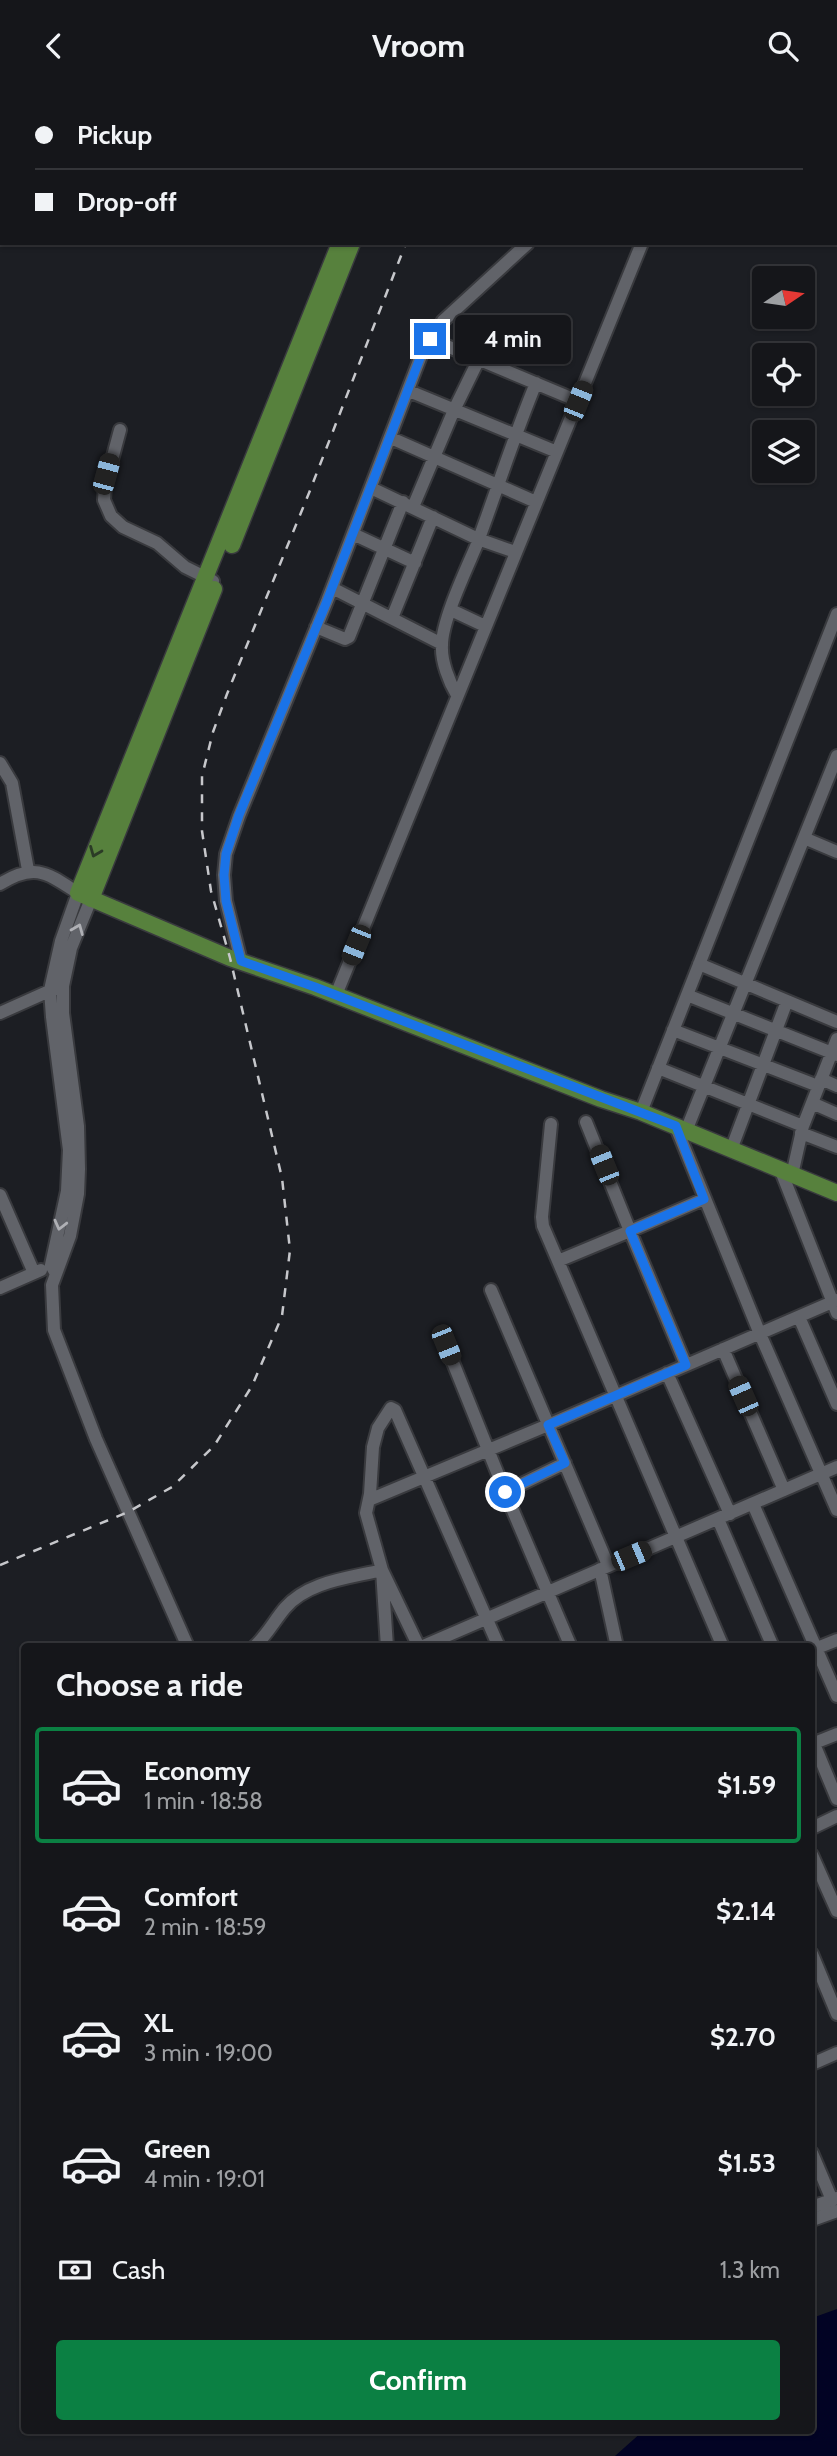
<!DOCTYPE html>
<html lang="en">
<head>
<meta charset="utf-8">
<style>
	body { margin:0; font-family:Cabin,sans-serif; background:#1e1f23; color:#f1f3f6; height:100vh; display:flex; flex-direction:column; font-size:26px; white-space:nowrap }
	* { box-sizing:border-box; margin:0 }
	p { font-size:23px; color:#9d9fa2 }
	.icon { flex:none; width:38px; height:38px; fill:none; stroke:currentColor; stroke-width:2; stroke-linecap:round; stroke-linejoin:round }
	.map { position:relative; flex:1; overflow:hidden }
	.drawer { position:absolute; left:21px; top:1552px; width:794px; height:791px; display:flex; flex-direction:column; background:#15161a; border-radius:7px; box-shadow:0 2px 5px #0004,0 0 0 2px #343539 }
	.drawer>* { flex:none }
	.banner { position:absolute; left:0px; top:0px; width:838px; height:154px; box-shadow:0 2px 5px #0004,0 0 0 2px #343539; display:grid; align-content:center; height:154px; padding:0 35px; background:#15161a }
	.needle { width:46px; rotate:77deg }
	.buttons { position:absolute; left:752px; top:175px; display:grid; gap:14px }
	.buttons a { display:grid; place-items:center; width:63px; height:63px; border-radius:7px; background:#15161a; box-shadow:0 2px 5px #0004,0 0 0 2px #343539; font-size:35px }
	.end { position:absolute; width:32px; height:32px; margin:-16px; border:9px solid #1a73e8; background:#fff; box-shadow:0 0 0 4px #fff }
	.from { border-radius:50% }
	.bubble { position:absolute; height:49px; border-radius:7px; background:#15161a; box-shadow:0 2px 5px #0004,0 0 0 2px #343539; font-size:23px; font-weight:700; line-height:49px; text-align:center }
	.car { position:absolute; width:21px; height:42px; margin:-21px -10px; border-radius:9px; box-shadow:0 0 5px 2px #0007; background:linear-gradient(#222 24%,#8ab4d8 0 40%,#222 0 76%,#8ab4d8 0 86%,#222 0) }
	.banner b { display:flex; align-items:center; gap:24px; height:66px; font-size:26px }
	.banner b+b { border-top:2px solid #343539 }
	.banner i { width:18px; height:18px; background:#f1f3f6 }
	ul { padding:0; list-style:none }
	li { display:flex; align-items:center; gap:21px; height:116px; margin:0 14px 10px; padding:0 21px; border:4px solid transparent; border-radius:7px }
	li div { flex:1 }
	li b { display:block; font-size:26px }
	li em { font-style:normal; font-weight:700 }
	li.active { border-color:#0b8043 }
	li>.icon { width:63px; height:63px; stroke-width:1.5 }
	h2 { padding:0 35px; font-size:32px; line-height:84px }
	.pay { display:flex; align-items:center; gap:18px; height:77px; padding:0 35px; font-size:26px }
	.pay p { margin-inline-start:auto }
	.cta { display:flex; gap:14px; margin-top:auto; padding:14px 35px }
	.cta a { flex:1; height:80px; border-radius:7px; background:#0b8043; color:#fff; font-size:28px; font-weight:700; line-height:80px; text-align:center }
	header { display:flex; justify-content:space-between; align-items:center; height:91px; padding:0 35px; background:#15161a; font-size:32px; font-weight:700 }
	.map>svg:first-child { display:block }
</style>
</head>
<body>
<header><svg class="icon" aria-label="back" viewBox="0 0 24 24"><path d="M15 5l-7 7 7 7"/></svg>Vroom<svg class="icon" aria-label="search" viewBox="0 0 24 24"><circle cx="10" cy="10" r="6"/><path d="M15 15l6 6"/></svg></header>
<div class="map">
<svg width="837" height="2365" viewBox="0 0 837 2365">
	<rect width="100%" height="100%" fill="#1c1e23"/>
	<path fill="#020324" d="M837,2218V2365H615L643,2340H812V2227Z"/>
	<g fill="none" stroke-linecap="round" stroke-linejoin="round">
		<g stroke="#393a3e" stroke-width="16">
			<path id="minor" d="M625,2L627,0
				M698,2L699,0
				M430,248L578,310
				M409,300L557,361
				M120,339L105,395L104,409L111,425L123,436L157,452L185,476L213,490
				M391,347L536,411
				M371,397L478,448L515,461
				M413,416L454,319L479,268
				M353,443L415,472
				M332,497L442,553
				M451,519L485,535
				M392,527L433,426
				M316,536L345,548L349,546L403,411
				M457,604C449,591 441,570 442,554C442,529 467,477 477,453C497,399 514,345 536,292
				M0,672L12,692L28,779
				M804,747L837,761
				M0,793C35,771 47,782 78,802L61,850L50,899L52,926L69,1059L67,1100L51,1174L55,1181
				M91,808L71,857L63,895V922L78,1035L79,1078L78,1103L70,1145L52,1194L54,1239L96,1348L188,1556
				M241,870L226,810L224,784L226,763L239,725L327,510L422,262L443,230L528,152
				M699,873L837,931
				M336,904L642,152
				M687,904L837,964
				M0,922L56,897
				M673,939L818,995
				M658,977L803,1035
				M821,988L837,995
				M812,1012L837,1023
				M641,1021L837,523
				M586,1031L630,1140L558,1170L723,1556
				M551,1033L542,1126L543,1135L558,1170
				M676,1036L760,1243L837,1419
				M686,1040L837,665
				M801,1042L837,1056
				M731,1059L787,910
				M781,1080L837,1222
				M792,1084L803,1035L837,948
				M0,1104L34,1182
				M0,1197L41,1179
				M491,1199L608,1474
				M799,1226L837,1313
				M446,1254L505,1401L571,1556
				M723,1258L784,1399
				M686,1274L630,1140L704,1108
				M667,1282L730,1423
				M505,1401L565,1372
				M369,1409L548,1334L837,1209
				M753,1413L837,1605
				M718,1428L773,1556
				M600,1478L617,1556
				M254,1556C267,1544 274,1530 285,1517C308,1490 350,1487 382,1479L387,1556
				M419,1556L382,1479L366,1422L370,1403L373,1356L378,1337L391,1317L395,1319L499,1556
				M421,1556L837,1376
				M812,1559L837,1549
				M812,1648L837,1708
				M812,1653L837,1643
				M812,1737L837,1725
				M812,1764L837,1820
				M812,1863L837,1923
				M812,1973L837,1962
				M812,2062L832,2109
				M812,2116L837,2107
				M812,2129L837,2120"/>
		</g>
		<g stroke="#393a3e" stroke-width="19">
			<path id="major" d="M399,2L400,0
				M411,2L412,0
				M340,152L78,802L230,867L315,896L601,1008L641,1021L837,1102
				M232,454L352,152
				M91,808L214,498"/>
		</g>
		<use href="#minor" stroke="#616369" stroke-width="12"/>
		<use href="#major" stroke="#57813d" stroke-width="16"/>
		<path stroke="#c6c7cb" stroke-width="2.5" stroke-dasharray="9 9" stroke-linecap="butt" d="M464,2V0
			M0,1474L128,1421L172,1396L214,1355L252,1295L282,1225L290,1159L282,1087L230,867L211,800L202,740V685L213,641L227,603L309,402L406,152"/>
	</g>
	<defs><path id="oneway-chevron" d="M-2-3.5L2.5 0L-2 3.5" fill="none" stroke-width="1.6" stroke-linecap="round" stroke-linejoin="round" transform="scale(1.75)"/></defs>
	<use stroke="#2b3b26" href="#oneway-chevron" transform="translate(95 761) rotate(112)"/>
	<g stroke="#afb0b5">
		<use href="#oneway-chevron" transform="translate(78 838) rotate(-68)"/>
		<use href="#oneway-chevron" transform="translate(60 1134) rotate(104)"/>
	</g>
	<g fill="none" stroke-linecap="round" stroke-linejoin="round">
		<path stroke="#1a73e8" stroke-width="9" d="M430,248L422,262L327,510L239,724L226,763L224,784L226,810L241,870L315,896L676,1035L704,1108L630,1140L686,1274L548,1334L565,1372L505,1401"/>
	</g>
</svg>
<div class="buttons">
<a><svg class="needle" viewBox="-14 -14 28 28"><path d="M0-13l5 13h-10z" fill="#e53935"/><path d="M0 13l5-13h-10z" fill="#9d9fa2"/></svg></a>
<a><svg class="icon" aria-label="locate" viewBox="0 0 24 24"><circle cx="12" cy="12" r="6"/><path d="M12 2v4M12 18v4M2 12h4M18 12h4"/></svg></a>
<a><svg class="icon" aria-label="layers" viewBox="0 0 24 24"><path d="M12 4l9 5-9 5-9-5zM3 14l9 5 9-5"/></svg></a>
</div>
<i class="end from" style="left:505px;top:1401px"></i>
<i class="end" style="left:430px;top:248px"></i>
<div class="bubble" style="left:455px;top:224px;width:116px">4 min</div>
<i class="car" style="left:578px;top:310px;rotate:22deg"></i>
<i class="car" style="left:106px;top:383px;rotate:15deg"></i>
<i class="car" style="left:356px;top:854px;rotate:202deg"></i>
<i class="car" style="left:604px;top:1074px;rotate:338deg"></i>
<i class="car" style="left:446px;top:1254px;rotate:158deg"></i>
<i class="car" style="left:743px;top:1305px;rotate:336deg"></i>
<i class="car" style="left:631px;top:1465px;rotate:67deg"></i>
<div class="banner">
<b><i class="from"></i>Pickup</b>
<b><i></i>Drop-off</b>
</div>
<section class="drawer">
<h2>Choose a ride</h2>
<ul>
<li class="active"><svg class="icon" aria-label="car" viewBox="0 0 24 24"><path d="M5 17H2v-5l4-1 3-4h7l3 4 3 1v5h-3M9 17h6M6 11h13"/><circle cx="7" cy="17" r="2"/><circle cx="17" cy="17" r="2"/></svg><div><b>Economy</b><p>1 min · 18:58</p></div><em>$1.59</em></li>
<li><svg class="icon" aria-label="car" viewBox="0 0 24 24"><path d="M5 17H2v-5l4-1 3-4h7l3 4 3 1v5h-3M9 17h6M6 11h13"/><circle cx="7" cy="17" r="2"/><circle cx="17" cy="17" r="2"/></svg><div><b>Comfort</b><p>2 min · 18:59</p></div><em>$2.14</em></li>
<li><svg class="icon" aria-label="car" viewBox="0 0 24 24"><path d="M5 17H2v-5l4-1 3-4h7l3 4 3 1v5h-3M9 17h6M6 11h13"/><circle cx="7" cy="17" r="2"/><circle cx="17" cy="17" r="2"/></svg><div><b>XL</b><p>3 min · 19:00</p></div><em>$2.70</em></li>
<li><svg class="icon" aria-label="car" viewBox="0 0 24 24"><path d="M5 17H2v-5l4-1 3-4h7l3 4 3 1v5h-3M9 17h6M6 11h13"/><circle cx="7" cy="17" r="2"/><circle cx="17" cy="17" r="2"/></svg><div><b>Green</b><p>4 min · 19:01</p></div><em>$1.53</em></li>
</ul>
<div class="pay"><svg class="icon" aria-label="cash" viewBox="0 0 24 24"><path d="M3 7h18v10H3z"/><circle cx="12" cy="12" r="2"/></svg>Cash<p>1.3 km</p></div>
<div class="cta"><a>Confirm</a></div>
</section>
</div>
</body>
</html>
